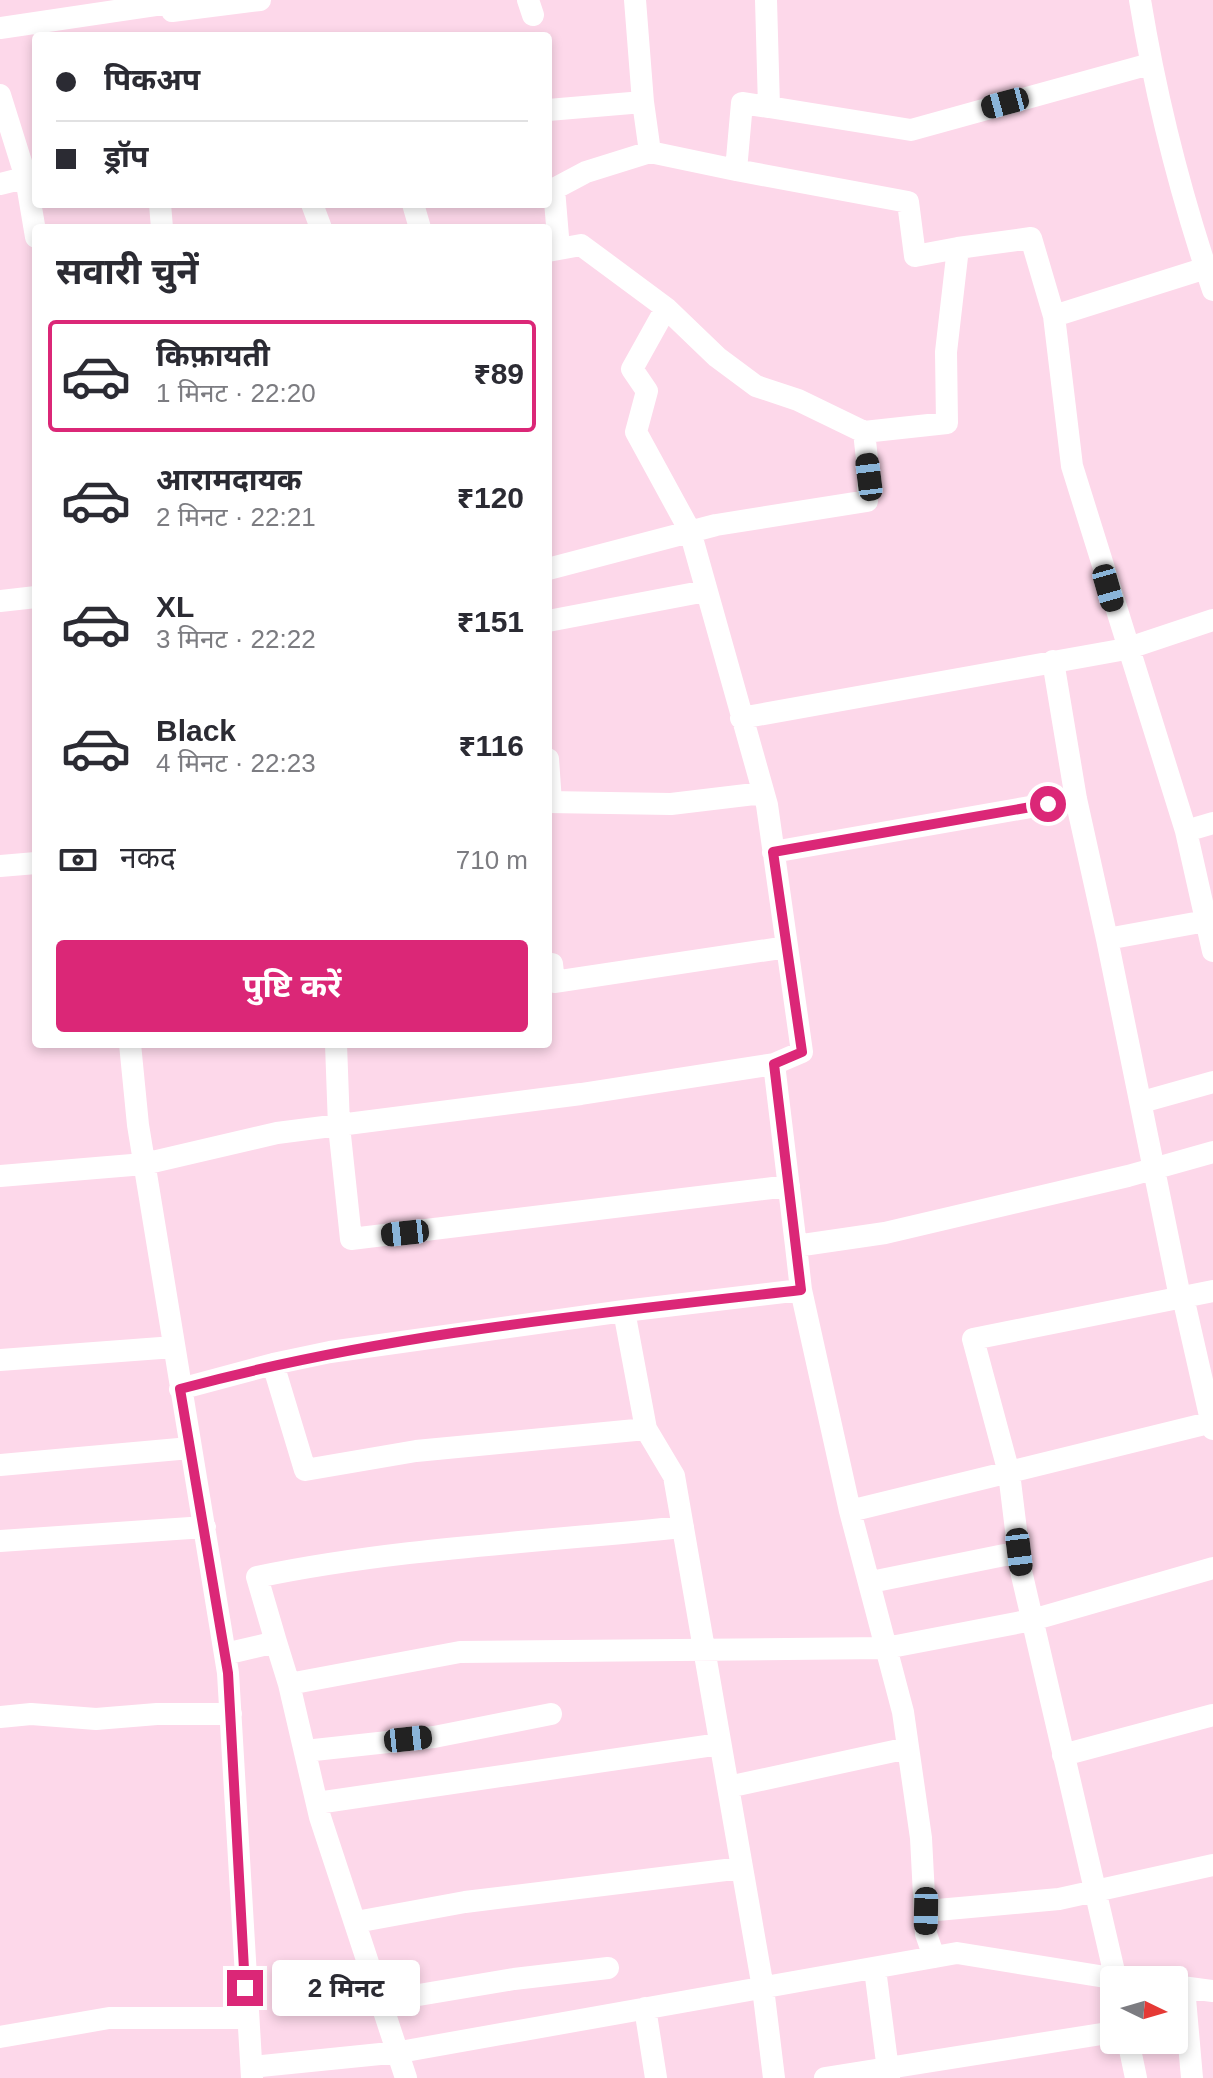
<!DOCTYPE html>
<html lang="hi">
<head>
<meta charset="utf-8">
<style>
	body { margin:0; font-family:Arial,"Noto Sans Devanagari",sans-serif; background:#f2f2f3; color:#2b2b33; height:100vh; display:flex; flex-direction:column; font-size:30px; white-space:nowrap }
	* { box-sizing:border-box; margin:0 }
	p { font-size:26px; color:#7c7c81 }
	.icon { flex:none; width:44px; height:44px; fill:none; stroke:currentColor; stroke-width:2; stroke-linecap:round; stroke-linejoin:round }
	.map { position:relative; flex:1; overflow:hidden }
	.details { position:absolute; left:32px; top:224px; width:520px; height:824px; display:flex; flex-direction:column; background:#fff; border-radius:8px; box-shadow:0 4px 12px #0003 }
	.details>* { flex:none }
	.top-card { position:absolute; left:32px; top:32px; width:520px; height:176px; border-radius:8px; box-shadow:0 4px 12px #0003; display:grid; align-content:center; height:176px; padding:0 24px; background:#fff }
	.needle { width:52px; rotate:95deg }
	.controls { position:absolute; left:1100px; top:1966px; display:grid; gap:16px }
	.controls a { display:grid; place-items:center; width:88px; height:88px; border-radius:8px; background:#fff; box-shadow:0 4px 12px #0003; font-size:40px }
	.end { position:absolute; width:36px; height:36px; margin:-18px; border:10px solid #db2777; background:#fff; box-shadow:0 0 0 4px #fff }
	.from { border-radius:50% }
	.bubble { position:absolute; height:56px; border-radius:8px; background:#fff; box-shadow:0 4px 12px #0003; font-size:26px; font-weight:700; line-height:56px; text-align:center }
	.car { position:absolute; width:24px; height:48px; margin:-24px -12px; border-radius:10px; box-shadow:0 0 6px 2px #0007; background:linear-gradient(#222 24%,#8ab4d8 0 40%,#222 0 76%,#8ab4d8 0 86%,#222 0) }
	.top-card b { display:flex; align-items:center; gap:28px; height:76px; font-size:30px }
	.top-card b+b { border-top:2px solid #e1e1e2 }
	.top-card i { width:20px; height:20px; background:#2b2b33 }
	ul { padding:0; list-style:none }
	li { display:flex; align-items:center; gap:24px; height:112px; margin:0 16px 12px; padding:0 8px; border:4px solid transparent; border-radius:8px }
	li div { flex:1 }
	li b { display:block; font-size:30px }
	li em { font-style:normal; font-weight:700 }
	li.selected { border-color:#db2777 }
	li>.icon { width:72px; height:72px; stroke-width:1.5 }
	h2 { padding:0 24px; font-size:36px; line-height:96px }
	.pay { display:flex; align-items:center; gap:20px; height:88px; padding:0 24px; font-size:30px }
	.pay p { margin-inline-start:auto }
	.cta { display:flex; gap:16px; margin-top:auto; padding:16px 24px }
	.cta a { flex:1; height:92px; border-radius:8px; background:#db2777; color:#fff; font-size:32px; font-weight:700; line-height:92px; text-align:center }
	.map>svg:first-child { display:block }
</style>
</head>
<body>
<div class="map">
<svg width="1213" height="2078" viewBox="0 0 1213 2078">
	<rect width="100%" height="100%" fill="#fdd8ea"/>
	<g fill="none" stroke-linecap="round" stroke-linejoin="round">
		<path stroke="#fff" stroke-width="22" d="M528,0L533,15
			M1140,0C1156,98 1181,196 1213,290
			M0,28L169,3L172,11L260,0
			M0,95L26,178L36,237
			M643,102L650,152
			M769,107L911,130L1150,64
			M548,110L643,102L635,0
			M736,170L908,202L915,256L958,248
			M0,184L36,175
			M160,204L162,228
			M312,204L321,228
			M413,204L420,228
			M559,249L554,189L586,172L650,152L736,170L742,103L769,107L766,0
			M548,251L581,245L666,308L632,369L647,391L636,432L690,531L767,805L802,1052L774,1064
			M666,308L717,357L756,386L798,400L864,432
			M1054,316L1206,268
			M548,569L716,525L867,501L869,477L864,432L947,423L946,352L958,248L1031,238L1054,316L1072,466L1186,831L1213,951
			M0,601L36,597
			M548,621L706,591
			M1053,661L1076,799L1107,939
			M741,718L1126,649L1213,620
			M548,759L551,802
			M548,802L671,804L763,793
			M1186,831L1213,823
			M773,852L1076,799
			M0,866L36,863
			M548,965L552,964L554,982L787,947
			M130,1044L138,1125L228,1673L252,2078
			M336,1044L339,1126L351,1239L789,1186
			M1142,1102L1213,1082
			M0,1176L144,1164L277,1133L581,1094L774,1064L796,1246L885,1233L1128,1176L1213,1152
			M796,1246L801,1290L850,1511L903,1712L921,1838L926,1934L934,1957
			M1180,1297L1107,939L1206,921
			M1183,1297L1213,1429
			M0,1360L174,1347
			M273,1364L330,1352L624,1311
			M180,1389L273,1364L305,1470L416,1451L646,1429L624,1311L801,1290
			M646,1429L674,1476L728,1787
			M0,1465L190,1448
			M850,1511L1213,1422
			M0,1541L205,1527
			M871,1582L1019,1552
			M276,1642L257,1577C396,1548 541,1542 683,1527
			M225,1654L276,1642L289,1684L460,1652L886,1648L1032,1620L1213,1568
			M289,1684L320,1817L406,2078
			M0,1717L31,1714L96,1719L157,1714H231
			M305,1751L434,1737L551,1714
			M1063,1755L1213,1715
			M317,1803L720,1744
			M926,1911L1059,1899L1213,1865
			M356,1922L465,1902L742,1868
			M875,1969L889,2078
			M1116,1980L1021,1571L1009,1473L973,1339L1213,1291
			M1174,1986L1213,1991
			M1184,1987L1192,2078
			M383,2001L514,1979L608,1968
			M645,2008L656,2078
			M0,2037L109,2018H247
			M1128,2040L1136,2078
			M252,2067L400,2052L957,1953L1124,1980
			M774,2078L763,1988L728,1787L908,1748
			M825,2078L1114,2032"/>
	</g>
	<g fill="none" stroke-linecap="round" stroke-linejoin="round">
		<path stroke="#db2777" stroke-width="10" d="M245,1988L228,1673L180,1389C382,1334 593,1314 801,1290L774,1064L802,1052L773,852L1048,804"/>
	</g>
</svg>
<div class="controls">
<a><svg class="needle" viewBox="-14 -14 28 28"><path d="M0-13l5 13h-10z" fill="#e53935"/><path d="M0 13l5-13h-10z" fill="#7c7c81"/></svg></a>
</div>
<i class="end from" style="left:1048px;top:804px"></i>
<i class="end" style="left:245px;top:1988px"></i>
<div class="bubble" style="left:272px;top:1960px;width:148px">2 मिनट</div>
<i class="car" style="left:1005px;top:103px;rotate:255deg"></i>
<i class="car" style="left:869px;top:477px;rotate:353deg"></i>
<i class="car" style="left:1108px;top:588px;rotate:164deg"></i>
<i class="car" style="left:405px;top:1233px;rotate:264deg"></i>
<i class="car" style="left:1019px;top:1552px;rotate:173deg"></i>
<i class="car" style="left:408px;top:1739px;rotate:84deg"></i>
<i class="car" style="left:926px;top:1911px;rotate:181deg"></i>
<div class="top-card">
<b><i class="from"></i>पिकअप</b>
<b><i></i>ड्रॉप</b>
</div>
<section class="details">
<h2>सवारी चुनें</h2>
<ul>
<li class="selected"><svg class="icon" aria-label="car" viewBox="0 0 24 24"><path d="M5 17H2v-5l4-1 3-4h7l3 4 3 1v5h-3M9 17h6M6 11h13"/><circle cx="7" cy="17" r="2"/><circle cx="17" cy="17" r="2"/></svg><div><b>किफ़ायती</b><p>1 मिनट · 22:20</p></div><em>₹89</em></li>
<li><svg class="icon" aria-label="car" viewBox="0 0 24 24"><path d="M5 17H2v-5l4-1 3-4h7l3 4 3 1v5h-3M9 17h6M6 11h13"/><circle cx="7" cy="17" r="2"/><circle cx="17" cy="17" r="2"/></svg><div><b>आरामदायक</b><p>2 मिनट · 22:21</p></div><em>₹120</em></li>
<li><svg class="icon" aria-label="car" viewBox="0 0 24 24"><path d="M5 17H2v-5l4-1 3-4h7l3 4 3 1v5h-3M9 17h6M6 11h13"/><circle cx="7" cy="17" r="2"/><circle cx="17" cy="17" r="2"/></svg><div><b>XL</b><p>3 मिनट · 22:22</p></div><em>₹151</em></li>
<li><svg class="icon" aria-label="car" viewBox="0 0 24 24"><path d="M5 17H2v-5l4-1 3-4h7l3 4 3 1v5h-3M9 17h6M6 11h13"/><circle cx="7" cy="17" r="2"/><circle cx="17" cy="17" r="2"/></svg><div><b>Black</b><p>4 मिनट · 22:23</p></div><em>₹116</em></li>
</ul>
<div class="pay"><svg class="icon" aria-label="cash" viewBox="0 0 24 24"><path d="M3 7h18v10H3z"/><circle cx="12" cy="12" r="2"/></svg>नकद<p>710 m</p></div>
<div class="cta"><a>पुष्टि करें</a></div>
</section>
</div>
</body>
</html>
